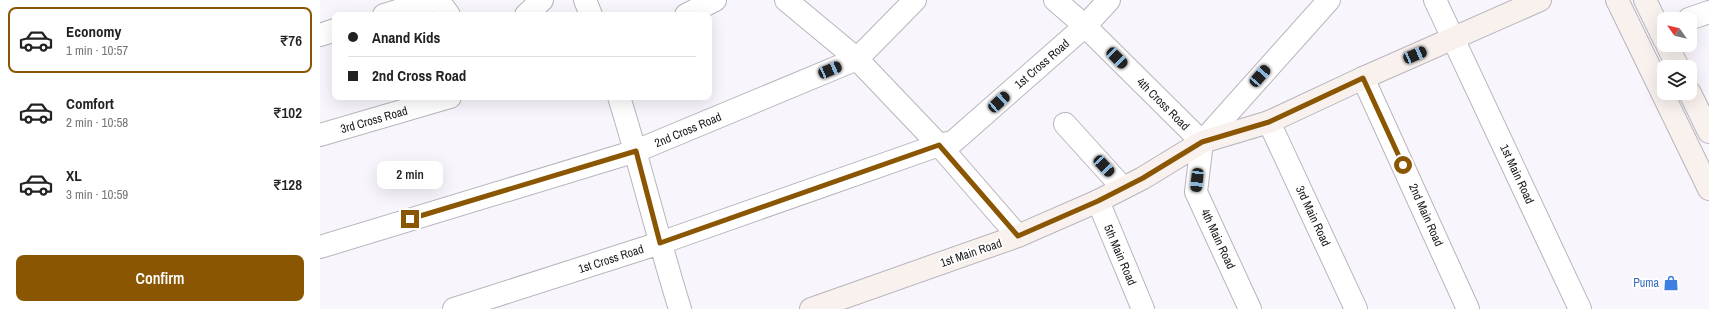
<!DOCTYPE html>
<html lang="en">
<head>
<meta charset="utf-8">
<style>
	body { margin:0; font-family:"Archivo Narrow",sans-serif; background:#f6f6f6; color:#222; height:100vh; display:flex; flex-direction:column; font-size:15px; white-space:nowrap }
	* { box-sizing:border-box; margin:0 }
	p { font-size:13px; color:#767676 }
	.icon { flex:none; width:22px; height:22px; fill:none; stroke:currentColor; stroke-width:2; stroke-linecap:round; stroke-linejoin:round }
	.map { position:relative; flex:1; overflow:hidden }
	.side { display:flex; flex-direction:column; background:#fff; width:320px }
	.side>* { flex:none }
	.guide { position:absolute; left:12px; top:12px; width:380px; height:88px; border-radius:8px; box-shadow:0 4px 16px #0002; display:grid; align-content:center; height:88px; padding:0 16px; background:#fff }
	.needle { width:26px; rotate:304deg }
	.fabs { position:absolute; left:1337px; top:12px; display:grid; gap:8px }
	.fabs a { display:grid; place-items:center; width:40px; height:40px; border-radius:8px; background:#fff; box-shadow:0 4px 16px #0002; font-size:20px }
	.end { position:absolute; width:18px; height:18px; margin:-9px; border:5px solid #8a5601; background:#fff; box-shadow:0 0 0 2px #fff }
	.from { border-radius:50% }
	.bubble { position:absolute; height:28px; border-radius:8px; background:#fff; box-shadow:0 4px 16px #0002; font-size:13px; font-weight:600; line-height:28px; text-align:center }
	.car { position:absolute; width:12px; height:24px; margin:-12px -6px; border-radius:5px; box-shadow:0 0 3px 1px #0007; background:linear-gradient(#222 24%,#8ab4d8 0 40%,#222 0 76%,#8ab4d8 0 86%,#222 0) }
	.guide b { display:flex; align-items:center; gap:14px; height:38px; font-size:15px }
	.guide b+b { border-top:1px solid #e0e0e0 }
	.guide i { width:10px; height:10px; background:#222 }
	ul { padding:7px 0 0; list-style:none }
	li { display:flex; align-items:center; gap:12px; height:66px; margin:0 8px 6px; padding:0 8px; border:2px solid transparent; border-radius:8px }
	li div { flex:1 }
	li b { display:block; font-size:15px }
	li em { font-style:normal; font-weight:600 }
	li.selected { border-color:#8a5601 }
	li>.icon { width:36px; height:36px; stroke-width:1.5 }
	.cta { display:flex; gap:8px; margin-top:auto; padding:8px 16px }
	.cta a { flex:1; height:46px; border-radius:8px; background:#8a5601; color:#fff; font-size:16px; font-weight:600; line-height:46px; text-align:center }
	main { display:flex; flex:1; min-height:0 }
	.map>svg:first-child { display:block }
</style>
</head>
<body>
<main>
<section class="side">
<ul>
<li class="selected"><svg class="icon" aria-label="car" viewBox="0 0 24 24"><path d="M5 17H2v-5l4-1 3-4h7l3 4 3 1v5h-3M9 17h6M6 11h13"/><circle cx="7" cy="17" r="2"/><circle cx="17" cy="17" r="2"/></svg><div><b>Economy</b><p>1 min · 10:57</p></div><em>₹76</em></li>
<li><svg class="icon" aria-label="car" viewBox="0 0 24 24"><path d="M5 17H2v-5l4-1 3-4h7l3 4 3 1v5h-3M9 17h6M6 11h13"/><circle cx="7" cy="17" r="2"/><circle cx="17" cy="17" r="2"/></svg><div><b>Comfort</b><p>2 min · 10:58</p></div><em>₹102</em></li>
<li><svg class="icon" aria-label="car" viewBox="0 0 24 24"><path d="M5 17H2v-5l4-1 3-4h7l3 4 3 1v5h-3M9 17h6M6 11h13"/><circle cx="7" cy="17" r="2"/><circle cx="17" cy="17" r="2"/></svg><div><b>XL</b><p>3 min · 10:59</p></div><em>₹128</em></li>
</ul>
<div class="cta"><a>Confirm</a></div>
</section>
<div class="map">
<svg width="1389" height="309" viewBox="0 0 1389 309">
	<rect width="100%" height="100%" fill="#f8f5fc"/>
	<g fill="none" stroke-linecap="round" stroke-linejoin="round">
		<g stroke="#b7b5bc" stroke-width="24">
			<path id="street" d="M118,0L129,15
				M265,0L271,15
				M466,0L537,59L619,145L698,236
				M735,0L765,26L882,142
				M1115,0L1260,309
				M64,15L113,0
				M206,15L222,0
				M366,15L395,0
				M1369,19L1389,12
				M0,35L15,30
				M1043,78L1148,309
				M299,97C321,167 338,239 360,309
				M949,122L1036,309
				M745,124L803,188
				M0,135L130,97
				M882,142L1009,0
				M882,142L876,192L930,309
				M778,201L823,309
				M0,247L316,151L537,59L595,0
				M134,309L340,243L619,145L633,142L765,26L789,0"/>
		</g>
		<g stroke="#b7b5bc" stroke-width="24">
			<path id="secondary" d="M1297,0L1389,189
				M1325,0L1344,39
				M1347,45L1358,67
				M1370,93L1389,132
				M491,309L698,236L778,201L823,178L882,142L949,122L1043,78L1220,0"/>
		</g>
		<use href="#street" stroke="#fff" stroke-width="22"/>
		<use href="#secondary" stroke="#f9f1ee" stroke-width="22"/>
	</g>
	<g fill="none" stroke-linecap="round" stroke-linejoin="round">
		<path stroke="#8a5601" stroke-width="5" d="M90,219L316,151L340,243L619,145L698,236L778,201L823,178L882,142L949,122L1043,78L1083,165"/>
	</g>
	<defs>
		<g id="shop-bare" transform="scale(1.2)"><path d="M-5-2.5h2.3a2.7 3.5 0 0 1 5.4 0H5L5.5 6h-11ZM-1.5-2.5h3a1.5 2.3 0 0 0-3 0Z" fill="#3f7fe0" stroke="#fff" stroke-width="2.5" paint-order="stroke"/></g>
	</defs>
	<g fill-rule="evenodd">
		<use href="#shop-bare" x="1351" y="283"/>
	</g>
	<g text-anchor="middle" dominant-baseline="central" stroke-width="3.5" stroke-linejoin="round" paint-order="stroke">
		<g font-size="12" fill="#1b1a1d" stroke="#fff">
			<text transform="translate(722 64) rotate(-41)">1st Cross Road</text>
			<text transform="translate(843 104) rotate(45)">4th Cross Road</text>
			<text transform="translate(54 120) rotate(-16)">3rd Cross Road</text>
			<text transform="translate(368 130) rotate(-23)">2nd Cross Road</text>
			<text transform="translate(1197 174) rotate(65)">1st Main Road</text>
			<text transform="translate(1106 215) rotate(66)">2nd Main Road</text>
			<text transform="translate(993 216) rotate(65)">3rd Main Road</text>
			<text transform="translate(898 239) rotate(65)">4th Main Road</text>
			<text transform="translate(651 253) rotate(-19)">1st Main Road</text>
			<text transform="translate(800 255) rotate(67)">5th Main Road</text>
			<text transform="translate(291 259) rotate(-18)">1st Cross Road</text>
		</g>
		<g font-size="12" fill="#366cbe" stroke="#fff" text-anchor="end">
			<text x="1339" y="283">Puma</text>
		</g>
	</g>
</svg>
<div class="fabs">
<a><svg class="needle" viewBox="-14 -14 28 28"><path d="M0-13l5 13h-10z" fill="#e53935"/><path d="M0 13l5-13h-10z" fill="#767676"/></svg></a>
<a><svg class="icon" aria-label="layers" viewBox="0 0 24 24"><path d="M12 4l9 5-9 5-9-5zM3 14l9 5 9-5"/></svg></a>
</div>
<i class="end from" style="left:1083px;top:165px"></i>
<i class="end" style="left:90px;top:219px"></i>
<div class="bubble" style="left:57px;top:161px;width:66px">2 min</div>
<i class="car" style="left:1095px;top:55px;rotate:67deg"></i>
<i class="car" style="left:797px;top:58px;rotate:135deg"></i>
<i class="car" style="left:510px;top:70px;rotate:67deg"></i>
<i class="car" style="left:940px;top:76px;rotate:41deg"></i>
<i class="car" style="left:679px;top:102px;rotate:48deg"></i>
<i class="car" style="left:784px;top:166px;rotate:137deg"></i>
<i class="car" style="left:877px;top:180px;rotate:186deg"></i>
<div class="guide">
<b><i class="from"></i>Anand Kids</b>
<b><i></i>2nd Cross Road</b>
</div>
</div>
</main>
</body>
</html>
